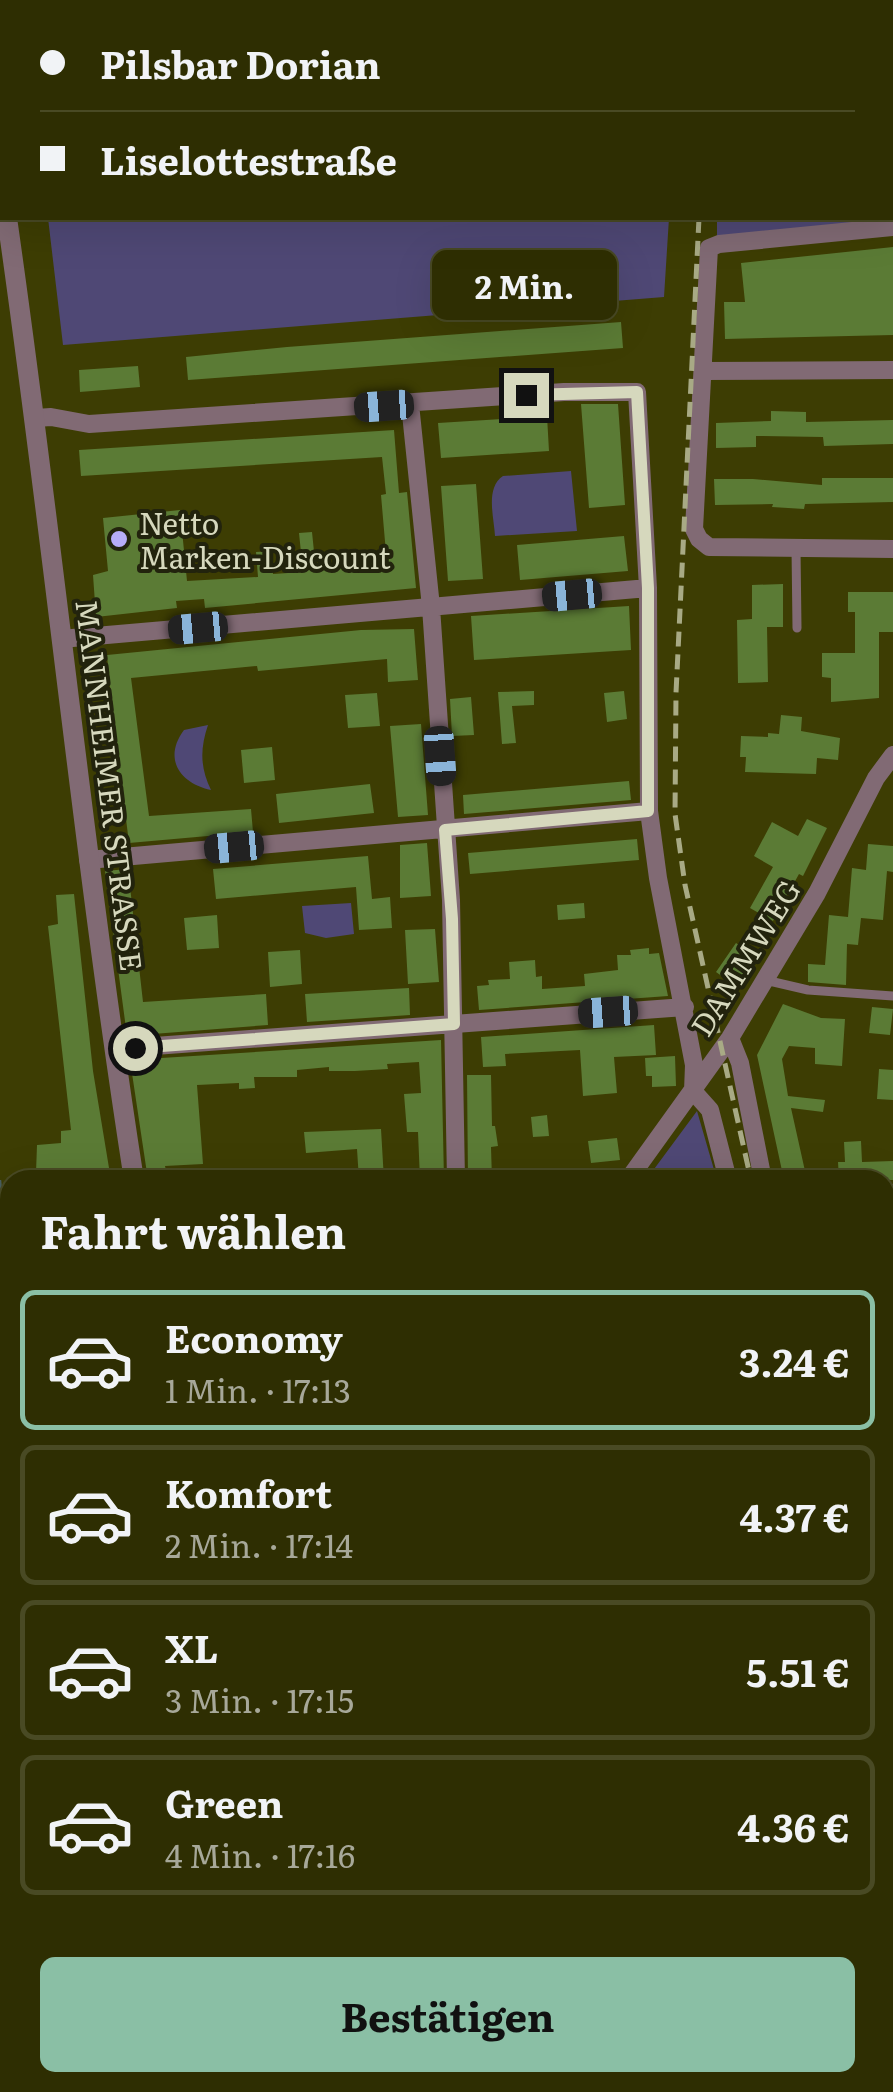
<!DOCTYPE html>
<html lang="de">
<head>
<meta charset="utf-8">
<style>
	body { margin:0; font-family:Literata,serif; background:#3a3a11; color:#f1f3f6; height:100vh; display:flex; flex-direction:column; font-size:38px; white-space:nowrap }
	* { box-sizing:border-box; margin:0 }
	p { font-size:32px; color:#a7a899 }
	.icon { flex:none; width:55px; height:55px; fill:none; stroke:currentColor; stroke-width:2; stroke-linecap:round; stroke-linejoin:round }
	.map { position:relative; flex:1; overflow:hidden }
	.details { position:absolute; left:0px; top:1170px; width:895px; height:922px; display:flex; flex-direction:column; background:#2e2e02; border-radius:30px 30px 0 0; box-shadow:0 10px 40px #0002,0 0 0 2px #494a24 }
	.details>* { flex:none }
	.top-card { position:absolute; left:0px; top:0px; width:895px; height:220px; box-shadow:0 10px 40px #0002,0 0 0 2px #494a24; display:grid; align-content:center; height:220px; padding:0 40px; background:#2e2e02 }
	.end { position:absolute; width:45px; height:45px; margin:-22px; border:12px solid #d6d8bd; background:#111; box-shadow:0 0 0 5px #111 }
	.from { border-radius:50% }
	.bubble { position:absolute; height:70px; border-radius:15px; background:#2e2e02; box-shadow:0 10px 40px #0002,0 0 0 2px #494a24; font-size:32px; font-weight:700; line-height:70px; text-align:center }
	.car { position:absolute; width:30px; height:60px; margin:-30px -15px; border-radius:12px; box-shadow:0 0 8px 2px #0007; background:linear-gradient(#222 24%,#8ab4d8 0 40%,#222 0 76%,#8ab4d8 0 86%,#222 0) }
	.top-card b { display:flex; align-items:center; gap:35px; height:95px; font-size:38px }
	.top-card b+b { border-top:2px solid #494a24 }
	.top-card i { width:25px; height:25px; background:#f1f3f6 }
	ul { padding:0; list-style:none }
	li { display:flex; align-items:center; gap:30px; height:140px; margin:0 20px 15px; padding:0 20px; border:5px solid #494a24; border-radius:15px }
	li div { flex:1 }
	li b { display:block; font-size:38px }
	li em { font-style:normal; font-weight:700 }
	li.current { border-color:#8abfa5 }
	li>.icon { width:90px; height:90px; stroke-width:1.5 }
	h2 { padding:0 40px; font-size:45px; line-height:120px }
	.cta { display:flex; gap:20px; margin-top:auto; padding:20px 40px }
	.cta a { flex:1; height:115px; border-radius:15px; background:#8abfa5; color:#111; font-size:40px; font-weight:700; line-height:115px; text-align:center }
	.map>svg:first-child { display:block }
</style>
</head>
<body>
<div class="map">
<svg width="893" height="2092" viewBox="0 0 893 2092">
	<rect width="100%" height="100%" fill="#3d3d03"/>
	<path fill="#4f4875" d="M893,142V219L717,239V218H892Z
		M48,218H669L664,297L63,345Z
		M571,471L577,531L495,536C494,517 485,488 503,476Z
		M208,725C200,749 200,767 211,790C179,783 163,758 184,730Z
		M351,903L354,934L326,938L305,933L302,906Z
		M697,1111L717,1180H646Z"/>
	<path fill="#0d2a37" stroke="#495e5f" stroke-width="2.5" d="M0,1180L10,1293V1385L0,1448Z"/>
	<path fill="#5b7b35" d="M893,247V335L725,339L724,302H745L741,263Z
		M621,322L623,348L188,380L186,357L287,347Z
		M138,366L140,387L80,392L79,370Z
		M581,404H618L625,505L589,508Z
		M771,411L806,412V422L893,420V444L824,446L823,437L756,436V447L716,448V423L771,421Z
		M547,416L549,451L441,458L438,423Z
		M394,430L399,493L407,492L416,588L205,608L204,599L176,601L177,608L96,617L93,575L108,571L103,518L180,510L187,581L258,577L256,552L271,551L273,574L303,572L299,533L312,532L316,571L360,566L359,554L386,553L381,495L386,494L382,457L81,476L79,450Z
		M822,478H893V502L805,504L804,509L772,507L773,504L715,505L714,479H753L822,485Z
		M476,484L483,579L448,581L441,486Z
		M624,536L628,571L520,580L517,545Z
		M783,584V627H767L768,682L738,683L737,620L752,619V585Z
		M848,592H893V632H879V698L831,702V678L822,677V653H855V612H848Z
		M629,606L631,650L474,660L471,616Z
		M414,629L418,680L388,682L387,659L258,671L257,666L131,678L149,816L251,809L253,832L129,843L125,811L122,812L106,688H110L107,655L361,630Z
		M534,691V705L512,706L516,743L502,744L498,692Z
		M624,691L627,719L607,722L604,693Z
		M377,693L380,726L348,728L345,695Z
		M471,697L474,735L452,736L450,699Z
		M781,715L802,717L801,731L840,738L838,760L817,758L816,774L745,772L746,757H740L741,736L768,737V733L779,734Z
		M421,724L428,815L398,817L390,726Z
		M272,747L275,780L244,783L241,750Z
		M629,781L631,800L464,814L463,795Z
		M370,784L374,813L279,823L276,794Z
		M807,819L827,828L803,876L799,874L773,921L750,908L773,867L754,856L772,822L798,836Z
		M637,839L639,860L470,874L468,853Z
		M427,843L431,896L400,898V845Z
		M868,844L893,846V872L887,871L883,920L861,918L858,945L847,944L846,985L808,982V964L825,965L829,915L848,917L852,868L866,870Z
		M368,856L372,899L390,897L392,928L359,930L356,887L216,899L213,869Z
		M128,869L143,1002L266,994L268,1025L127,1036L105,871Z
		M74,894L93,1071L111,1180H69L68,1171L36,1173L37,1145L61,1143V1131L71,1130L48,926L58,924L56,895Z
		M584,903L585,918L558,920L557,905Z
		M217,915L219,948L187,950L184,918Z
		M435,929L439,982L408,984L405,930Z
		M736,943L759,959L742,982H730L716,972Z
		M649,948V954L659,953L668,996L479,1010L477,986L489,985L488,980L510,979L509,962L535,960L536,977L542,976V989L585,986L584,974L618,970L617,955H631L630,950Z
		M300,950L302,984L270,987L268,952Z
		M409,988L410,1015L307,1022L305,994Z
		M783,1004L821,1018L845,1019L842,1066L815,1064V1048L789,1046L782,1059L788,1096L825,1100L823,1112L791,1108L807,1180H784L757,1055Z
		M872,1007L893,1009L890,1035L869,1033Z
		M654,1025L656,1055L614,1057L617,1093L583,1096L580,1050L505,1054L506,1066L483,1067L481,1037Z
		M441,1040L444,1180H420L418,1132H407L404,1094L421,1093L419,1062L387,1064L388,1069L355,1071H329V1067L297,1070V1077H254L255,1088L239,1089V1083L197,1085L203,1164L165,1166L168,1180H148L130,1060Z
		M675,1056L676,1086L652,1087V1076H646L645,1058Z
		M879,1069L893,1070V1100L877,1099Z
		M467,1075H491L492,1126H495L498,1146L491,1147L492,1180H468Z
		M547,1115L549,1136L533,1137L531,1117Z
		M381,1129L384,1180H359L357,1149L306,1153L304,1132Z
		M617,1138L620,1160L591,1163L588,1141Z
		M861,1141L862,1162L893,1161V1180H839L838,1162H845L844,1142Z"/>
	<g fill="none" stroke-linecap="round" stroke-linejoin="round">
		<path stroke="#816a74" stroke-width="9" d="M796,549L797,628
			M765,980L808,990L893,996
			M284,2082L286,2092"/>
		<path stroke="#816a74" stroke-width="18" d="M100,0V2
			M263,0V2
			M427,2V0
			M595,2V0
			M893,227L719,244L709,248L694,529L699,539L709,547L893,549
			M703,371L893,370
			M410,404L431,607L451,900L456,1180
			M36,418L51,417L89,424L564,392H637L648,588L649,811L658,878L694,1065L693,1091L710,1110L728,1180
			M61,639L648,588
			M88,860L649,811
			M730,1038L740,1063L763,1180
			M114,1049L685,1007
			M628,1180L730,1038L817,893L876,778L893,755
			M885,1193H893
			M885,1506L893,1505
			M885,1702L893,1737
			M885,1883L888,1899L885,1925
			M0,1930L10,1928
			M885,2059L893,2084
			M772,2082L777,2092
			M174,2092L227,2082"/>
		<path stroke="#816a74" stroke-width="20" d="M0,164L2,183
			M7,218C53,538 84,860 134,1180
			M378,2082L381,2092"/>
		<path stroke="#a8aa85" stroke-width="5" stroke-dasharray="15 8" stroke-linecap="butt" d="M709,2V0
			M699,218L676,693L675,814L685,885L751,1180
			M885,1771L893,1808
			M885,1805L893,1842"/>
	</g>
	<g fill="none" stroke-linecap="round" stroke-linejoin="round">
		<path stroke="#d6d8bd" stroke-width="12" d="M135,1048L454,1024L452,919L445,830L648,811V588L637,392L526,395"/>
	</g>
	<circle fill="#b6acf8" stroke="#22230d" stroke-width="4" cx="119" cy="539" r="10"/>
	<g text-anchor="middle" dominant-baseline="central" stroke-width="8" stroke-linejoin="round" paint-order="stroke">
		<g font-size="30" fill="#d6d8bd" stroke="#22230d" text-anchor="start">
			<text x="139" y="522">Netto<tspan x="139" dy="34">Marken-Discount</tspan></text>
		</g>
		<g font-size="30" fill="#d6d8bd" stroke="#22230d">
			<text transform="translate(111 785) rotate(83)">MANNHEIMER STRASSE</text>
			<text transform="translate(744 957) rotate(-58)">DAMMWEG</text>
		</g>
	</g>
</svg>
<i class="end from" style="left:135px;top:1048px"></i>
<i class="end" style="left:526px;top:395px"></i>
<div class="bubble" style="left:432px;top:250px;width:185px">2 Min.</div>
<i class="car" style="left:384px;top:406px;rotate:266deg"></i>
<i class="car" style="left:572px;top:595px;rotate:265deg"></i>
<i class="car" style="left:198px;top:628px;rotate:265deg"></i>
<i class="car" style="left:440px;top:756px;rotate:176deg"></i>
<i class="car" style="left:234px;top:847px;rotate:265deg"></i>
<i class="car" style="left:608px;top:1012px;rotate:266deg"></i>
<div class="top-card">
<b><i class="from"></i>Pilsbar Dorian</b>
<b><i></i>Liselottestraße</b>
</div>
<section class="details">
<h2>Fahrt wählen</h2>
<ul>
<li class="current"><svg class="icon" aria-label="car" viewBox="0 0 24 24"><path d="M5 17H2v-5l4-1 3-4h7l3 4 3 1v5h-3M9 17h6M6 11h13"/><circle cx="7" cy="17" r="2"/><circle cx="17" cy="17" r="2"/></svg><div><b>Economy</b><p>1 Min. · 17:13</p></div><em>3.24 €</em></li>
<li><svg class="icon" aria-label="car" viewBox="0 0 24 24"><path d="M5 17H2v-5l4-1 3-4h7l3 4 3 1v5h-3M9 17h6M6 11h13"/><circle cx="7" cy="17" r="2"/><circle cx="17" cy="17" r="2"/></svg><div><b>Komfort</b><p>2 Min. · 17:14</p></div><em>4.37 €</em></li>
<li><svg class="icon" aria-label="car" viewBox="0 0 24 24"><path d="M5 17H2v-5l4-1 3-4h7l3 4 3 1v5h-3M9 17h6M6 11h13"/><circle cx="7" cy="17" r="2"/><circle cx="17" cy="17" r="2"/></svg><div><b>XL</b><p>3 Min. · 17:15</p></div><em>5.51 €</em></li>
<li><svg class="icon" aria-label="car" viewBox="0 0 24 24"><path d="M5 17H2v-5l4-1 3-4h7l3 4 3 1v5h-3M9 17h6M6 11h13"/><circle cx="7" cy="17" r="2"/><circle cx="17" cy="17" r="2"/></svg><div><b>Green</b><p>4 Min. · 17:16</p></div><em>4.36 €</em></li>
</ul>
<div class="cta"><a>Bestätigen</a></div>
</section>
</div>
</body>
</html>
